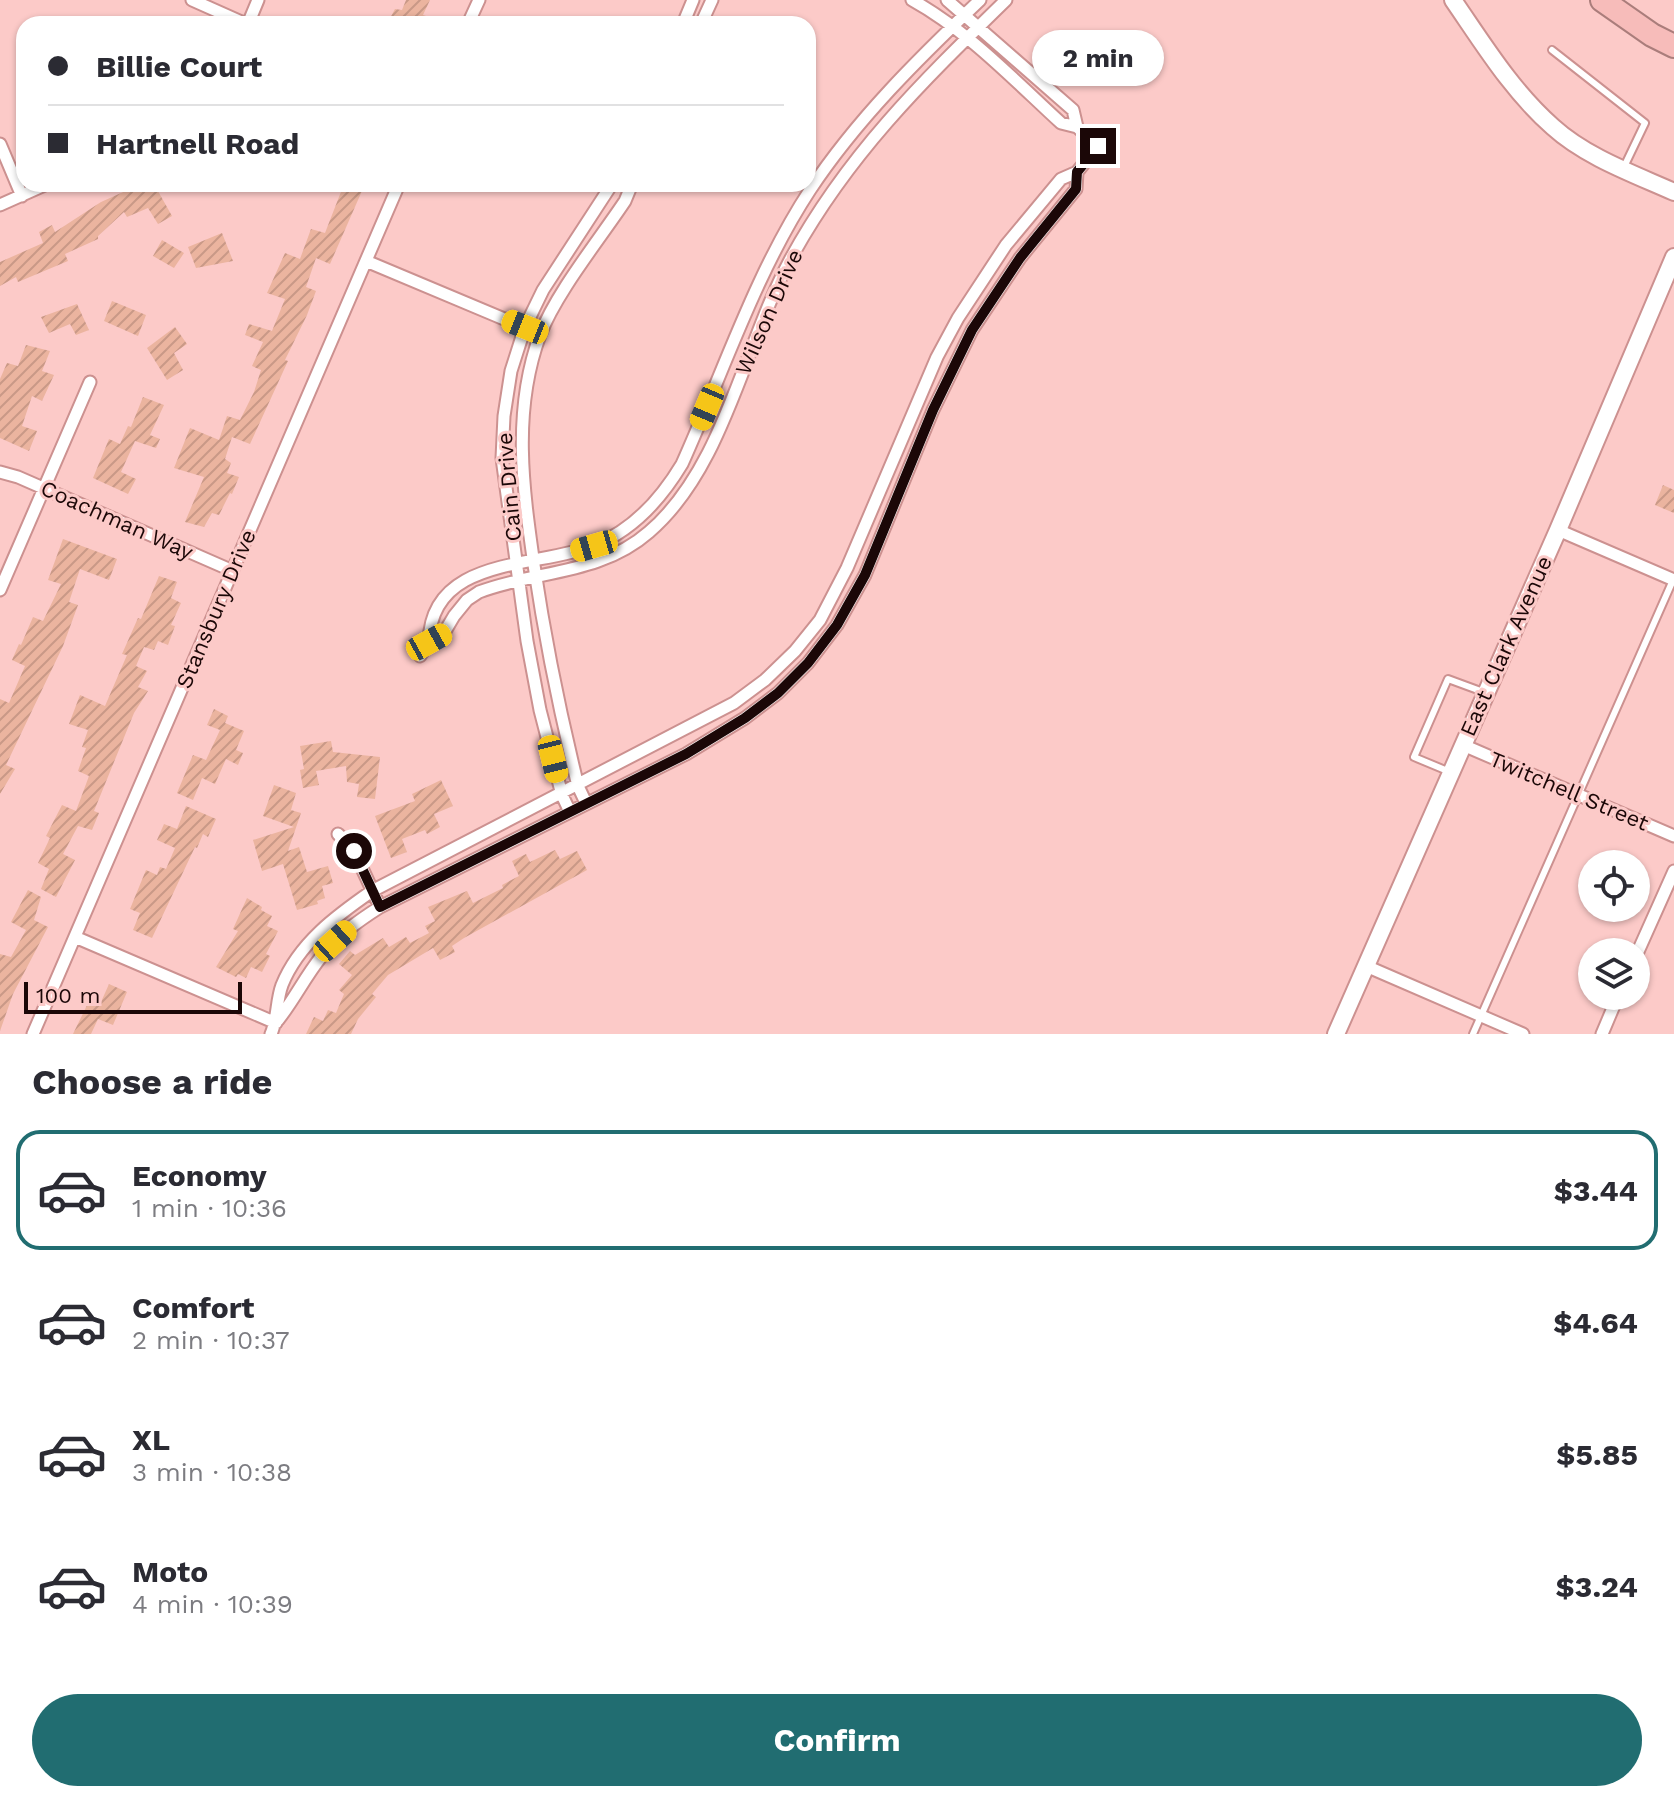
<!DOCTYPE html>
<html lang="en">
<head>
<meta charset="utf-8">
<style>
	body { margin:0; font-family:"Work Sans",sans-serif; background:#f7f7f7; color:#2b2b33; height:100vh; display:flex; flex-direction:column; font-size:30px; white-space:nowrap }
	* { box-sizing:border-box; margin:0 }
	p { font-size:26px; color:#7c7c81 }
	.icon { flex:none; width:44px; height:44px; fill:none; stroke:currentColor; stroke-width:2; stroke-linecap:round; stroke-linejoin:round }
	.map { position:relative; height:1034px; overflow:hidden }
	.side { display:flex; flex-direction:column; background:#fff; flex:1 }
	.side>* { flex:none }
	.guide { position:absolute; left:16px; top:16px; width:800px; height:176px; border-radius:24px; box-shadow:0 2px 6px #0004; display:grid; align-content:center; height:176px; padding:0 32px; background:#fff }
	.buttons { position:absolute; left:1578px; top:850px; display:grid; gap:16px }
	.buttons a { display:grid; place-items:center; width:72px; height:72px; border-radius:50%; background:#fff; box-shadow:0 2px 6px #0004; font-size:40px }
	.scale { position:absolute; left:24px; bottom:20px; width:218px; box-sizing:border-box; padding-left:8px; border:4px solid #1b0707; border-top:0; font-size:22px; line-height:28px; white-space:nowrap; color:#1b0707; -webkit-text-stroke:6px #fccac8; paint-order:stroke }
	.end { position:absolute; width:36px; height:36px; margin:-18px; border:10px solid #1b0707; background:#fff; box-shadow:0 0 0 4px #fff }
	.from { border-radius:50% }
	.bubble { position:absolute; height:56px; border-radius:28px; background:#fff; box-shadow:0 2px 6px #0004; font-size:26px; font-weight:700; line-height:56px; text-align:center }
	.car { position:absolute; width:24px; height:48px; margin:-24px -12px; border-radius:10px; box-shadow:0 0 6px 2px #0007; background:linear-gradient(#f5c518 24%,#345 0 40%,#f5c518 0 76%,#345 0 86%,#f5c518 0) }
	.guide b { display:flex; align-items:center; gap:28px; height:76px; font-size:30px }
	.guide b+b { border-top:2px solid #e1e1e2 }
	.guide i { width:20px; height:20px; background:#2b2b33 }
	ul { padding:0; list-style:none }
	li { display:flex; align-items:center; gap:24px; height:120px; margin:0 16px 12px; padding:0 16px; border:4px solid transparent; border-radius:24px }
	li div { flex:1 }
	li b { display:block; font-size:30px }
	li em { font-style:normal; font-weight:700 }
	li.active { border-color:#216d71 }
	li>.icon { width:72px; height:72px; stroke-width:1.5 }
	h2 { padding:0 32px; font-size:36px; line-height:96px }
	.button { display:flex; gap:16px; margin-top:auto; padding:16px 32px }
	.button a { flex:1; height:92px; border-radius:48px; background:#216d71; color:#fff; font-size:32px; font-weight:700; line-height:92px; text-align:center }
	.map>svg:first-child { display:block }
</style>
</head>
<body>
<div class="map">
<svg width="1674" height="1034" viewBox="0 0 1674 1034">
	<defs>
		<pattern id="building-hatch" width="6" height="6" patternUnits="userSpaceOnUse" patternTransform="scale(2)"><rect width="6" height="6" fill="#ebb49f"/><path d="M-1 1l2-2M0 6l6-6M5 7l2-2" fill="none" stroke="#c99987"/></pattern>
	</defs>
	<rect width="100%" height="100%" fill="#fccac8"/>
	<path fill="url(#building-hatch)" d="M406,0H430L423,15L445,22V24H398L389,20L395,9L402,10Z
		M141,184H154L172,216L158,224L148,208L127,217L124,212L98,236V239L65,254L68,261L18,282L16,277L0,286V262L43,243L39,232L52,225L55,232L101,202Z
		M344,184H365L330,264L316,258L306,287L316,291L307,315L285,360L288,361L250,444L232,437L225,459L231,463L227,473L239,477L232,494L230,493L219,515L212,513L204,527L185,522L204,477L174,468L190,428L219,440L227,416L240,420L254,392L261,370L252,366L263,342L245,335L249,324L272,331L285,299L267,293L285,253L300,259L311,229L325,233Z
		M222,233L233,261L196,268L188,247Z
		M162,240L184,253L174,268L153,256Z
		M112,301L146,315L138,336L104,321Z
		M77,304L89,330L76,335L70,324L49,333L41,317Z
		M175,327L187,344L174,353L183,370L167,380L147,348Z
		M26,345L50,351L42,371L54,375L42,401L32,396L22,426L37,431L29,451L0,438V379L7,363L18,366Z
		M143,397L164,405L150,435L160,439L156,448L135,441L121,472L136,479L128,494L93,478L109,439L120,444L128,426L131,427Z
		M1663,485L1674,490V513L1655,505Z
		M63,539L117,559L109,580L80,569L69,602L78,605L63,646L6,765L15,769L0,794V699L9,703L25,666L12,660L19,644L21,645L33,617L43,621L61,584L48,580Z
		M159,576L177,582L171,598L181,603L171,625L175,626L168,645L158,641L154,650L144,647L136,666L147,671L138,687L148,691L134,713L94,811L99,813L92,830L78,826L63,854L75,860L56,897L41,889L49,869L38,863L50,838L46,836L62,805L76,811L89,776L78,771L86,748L82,747L88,730L69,724L80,695L105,706L127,655L122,654L138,618L141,619Z
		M214,709L228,716L225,723L244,731L236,750L243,753L238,765L226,759L215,784L202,778L193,800L177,793L193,755L206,760L220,730L207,725Z
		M331,741L333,752L380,757L375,799L357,797L359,784L347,782L346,766L316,771L319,785L303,788L300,770L304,769L300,746Z
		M441,780L453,806L434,814L440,827L427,834L425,830L402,839L407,852L391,858L375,816L415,801L412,794Z
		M274,785L296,793L291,810L301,813L288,851L299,847L307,872L328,866L333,883L322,886L325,898L317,901L318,904L297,910L283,864L262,871L253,840L294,827L263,816Z
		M186,806L216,819L208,837L203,834L197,848L195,847L152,938L133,930L140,913L130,909L146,870L157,875L160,867L166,869L175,848L157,840L164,824L177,829Z
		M555,850L560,859L577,851L587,870L464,938L452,946L455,952L440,960L433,948L388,975L372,994L376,997L358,1019L351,1034H306L314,1017L323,1021L328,1010L336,1013L344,994L339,990L352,975L339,964L350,951L355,955L383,938L389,947L406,937L410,943L429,933L425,926L435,921L428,907L467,891L473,903L503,888L502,885L519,876L512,861L526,854L530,862Z
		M28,890L41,897L34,920L48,927L13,994L0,1031V954L11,957L26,930L11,922Z
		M247,898L262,907L261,910L272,916L267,926L278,931L266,954L270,956L262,972L251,967L246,978L238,974L236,977L216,967L238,931L233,929Z
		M109,984L127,992L113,1025L98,1019L91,1034H73L91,997L101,1002Z"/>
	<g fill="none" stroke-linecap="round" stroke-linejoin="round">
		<g stroke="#cc9190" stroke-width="10">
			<path id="lane" d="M1552,50L1645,123L1623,169
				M1450,772L1414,757L1448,679L1486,693
				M1473,1034L1673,580"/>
		</g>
		<g stroke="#cc9190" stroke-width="15">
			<path id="street" d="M192,0L246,24
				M947,0L1073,110L1077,127
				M248,24L258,0
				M468,24L479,0
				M683,24L693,0
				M701,24L712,0
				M0,144L22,196
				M0,205L47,184
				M366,261L540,334
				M0,472L18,477L233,571
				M1558,530L1674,580
				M0,590L90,382
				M429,642C431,556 536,568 593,546C632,531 661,499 682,464C723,373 755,274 810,190C857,119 919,58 980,0
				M420,656L429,642L444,633L454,616L467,600L479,592C537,570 600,575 649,532C724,468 744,345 790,260C847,155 922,82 1006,0
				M1463,745L1674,836
				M586,803L578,786C560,713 545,639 534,565C523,488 512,411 540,335C556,293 599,240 625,201L632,184
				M570,812L562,795L540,710L527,641L502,458L504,416L511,371L525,327L543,290L612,184
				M338,834L354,851L380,907
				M75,937L276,1023
				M1636,956L1674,871
				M1366,966L1523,1034
				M278,1020C294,1000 305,977 321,957C337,936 358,921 380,907L686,754L745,718L778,693L808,663L837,625L865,575L933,410L972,330L1020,258L1076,189L1077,172
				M33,1034L399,184
				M271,1034C278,1018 276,1001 282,985C299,943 336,916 372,891L734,703L765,680L795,651L820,620L847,568L937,357L958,318L1006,245L1061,179L1077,172L1098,146L1077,127L1061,123C1014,80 968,31 912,0
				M1602,1034L1618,996"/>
		</g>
		<g stroke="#cc9190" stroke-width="20">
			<path id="secondary" d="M1453,0C1484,45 1512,91 1553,127C1586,157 1634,174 1674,192
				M1336,1034L1558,530L1674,257"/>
		</g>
		<g stroke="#aa7d7b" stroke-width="26">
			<path id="highway" d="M1602,0L1652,35L1674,46"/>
		</g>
		<use href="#lane" stroke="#fff" stroke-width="6"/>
		<use href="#street" stroke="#fff" stroke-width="11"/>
		<use href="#secondary" stroke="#fff" stroke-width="16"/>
		<use href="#highway" stroke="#f7bcba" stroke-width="22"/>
	</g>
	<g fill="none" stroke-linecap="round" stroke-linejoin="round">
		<path stroke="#1b0707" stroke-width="10" d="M354,851L380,907L686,754L745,718L778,693L808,663L837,625L865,575L933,410L972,330L1020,258L1076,189L1077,172L1098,146"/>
	</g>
	<g text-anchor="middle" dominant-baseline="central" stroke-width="6" stroke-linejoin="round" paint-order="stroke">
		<g font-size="22" fill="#1b0707" stroke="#fccac8">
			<text transform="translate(769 312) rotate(-66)">Wilson Drive</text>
			<text transform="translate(509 487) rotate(-95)">Cain Drive</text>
			<text transform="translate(117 520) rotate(24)">Coachman Way</text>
			<text transform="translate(216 609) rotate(-67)">Stansbury Drive</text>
			<text transform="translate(1506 646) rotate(-66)">East Clark Avenue</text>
			<text transform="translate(1569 791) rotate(23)">Twitchell Street</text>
		</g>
	</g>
</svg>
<div class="buttons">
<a><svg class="icon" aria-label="locate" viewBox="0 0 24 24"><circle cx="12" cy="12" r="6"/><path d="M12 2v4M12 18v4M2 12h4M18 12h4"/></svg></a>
<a><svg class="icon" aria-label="layers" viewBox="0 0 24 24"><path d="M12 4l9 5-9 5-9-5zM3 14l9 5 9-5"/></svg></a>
</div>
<div class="scale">100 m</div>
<i class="end from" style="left:354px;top:851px"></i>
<i class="end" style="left:1098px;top:146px"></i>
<div class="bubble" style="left:1032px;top:30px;width:132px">2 min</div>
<i class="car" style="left:525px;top:327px;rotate:292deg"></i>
<i class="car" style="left:707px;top:407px;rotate:203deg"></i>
<i class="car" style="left:594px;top:546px;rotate:254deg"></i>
<i class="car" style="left:429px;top:642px;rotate:61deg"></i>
<i class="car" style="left:553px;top:759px;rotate:166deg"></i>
<i class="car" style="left:335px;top:941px;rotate:48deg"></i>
<div class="guide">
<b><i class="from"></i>Billie Court</b>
<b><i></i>Hartnell Road</b>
</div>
</div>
<section class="side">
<h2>Choose a ride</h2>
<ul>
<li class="active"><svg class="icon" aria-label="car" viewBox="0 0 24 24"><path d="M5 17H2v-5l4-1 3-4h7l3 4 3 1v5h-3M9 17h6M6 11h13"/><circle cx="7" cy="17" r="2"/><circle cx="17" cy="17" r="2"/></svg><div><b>Economy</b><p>1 min · 10:36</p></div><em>$3.44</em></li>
<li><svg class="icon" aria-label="car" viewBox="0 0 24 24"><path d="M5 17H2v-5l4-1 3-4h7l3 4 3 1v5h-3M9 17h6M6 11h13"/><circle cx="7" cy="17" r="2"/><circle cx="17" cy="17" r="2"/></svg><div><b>Comfort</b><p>2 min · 10:37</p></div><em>$4.64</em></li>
<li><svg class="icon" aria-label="car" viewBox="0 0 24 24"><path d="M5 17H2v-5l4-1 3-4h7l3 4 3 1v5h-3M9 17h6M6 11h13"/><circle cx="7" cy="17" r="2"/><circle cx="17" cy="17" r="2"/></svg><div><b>XL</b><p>3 min · 10:38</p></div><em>$5.85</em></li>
<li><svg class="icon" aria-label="car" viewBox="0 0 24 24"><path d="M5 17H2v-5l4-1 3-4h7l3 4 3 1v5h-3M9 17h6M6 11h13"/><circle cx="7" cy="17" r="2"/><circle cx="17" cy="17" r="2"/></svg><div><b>Moto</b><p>4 min · 10:39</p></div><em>$3.24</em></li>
</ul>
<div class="button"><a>Confirm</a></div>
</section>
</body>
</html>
